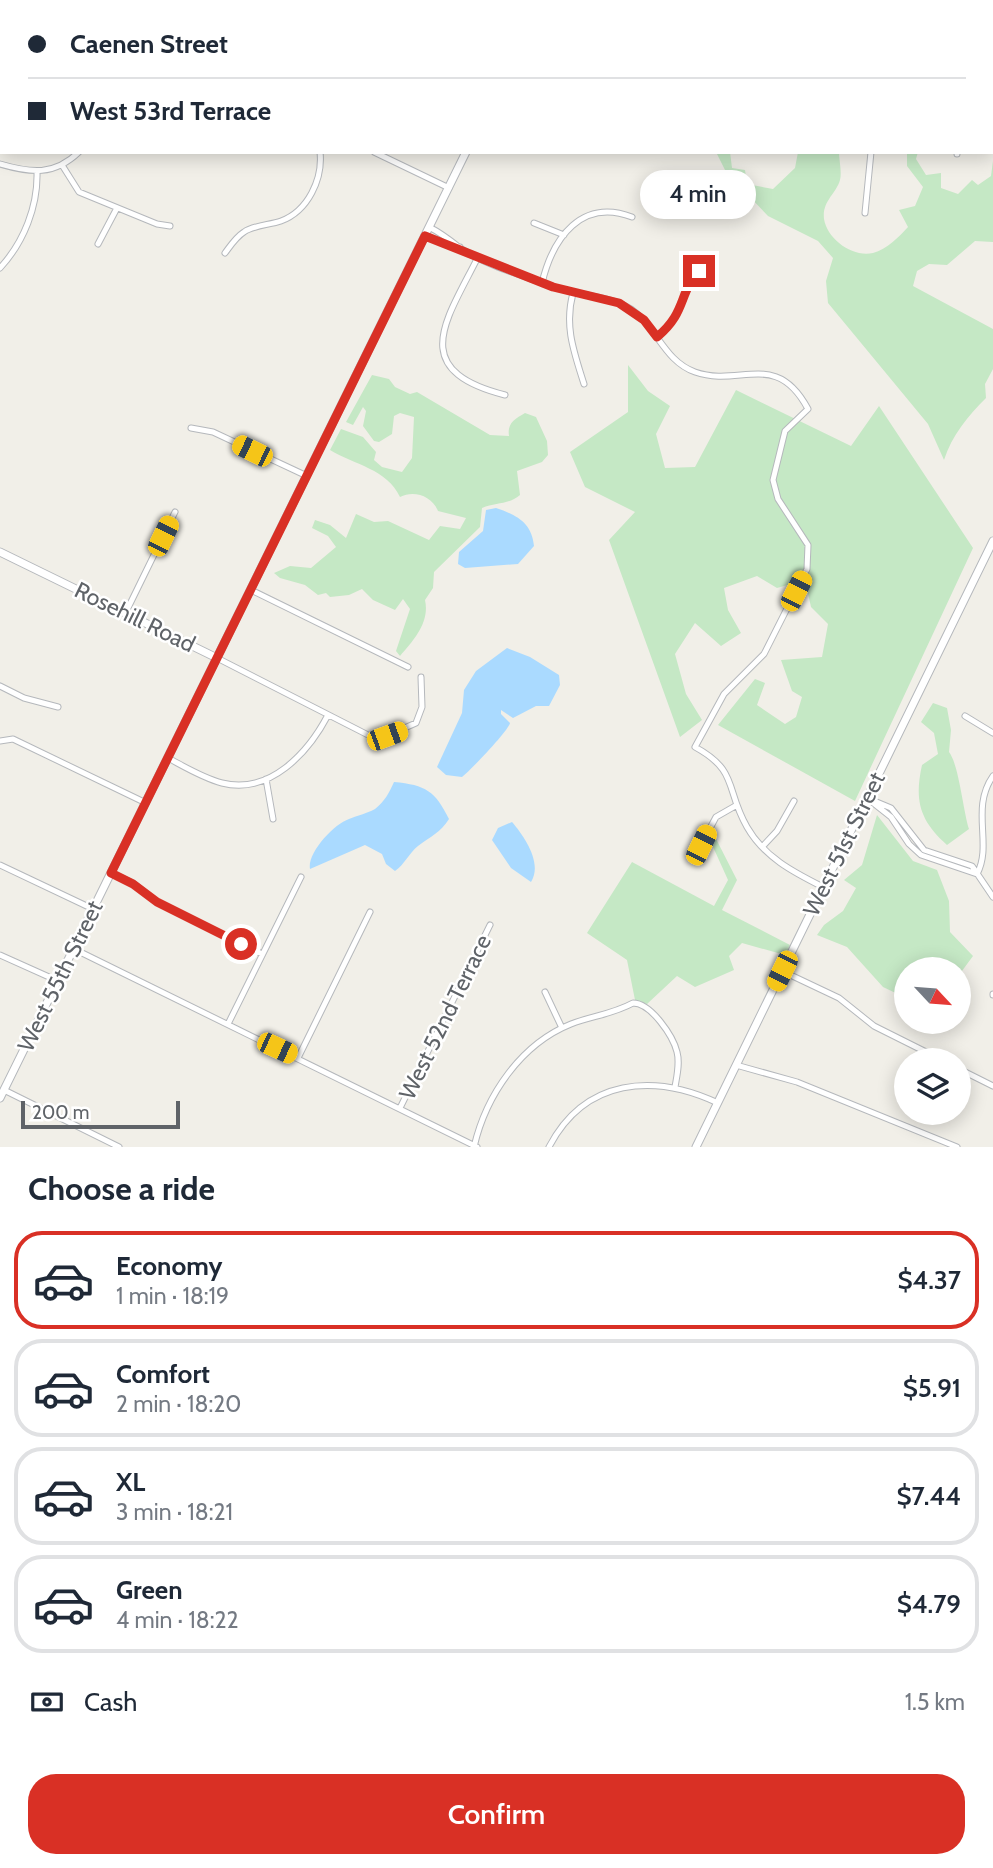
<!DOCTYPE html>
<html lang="en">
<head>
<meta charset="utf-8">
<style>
	body { margin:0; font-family:Cabin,sans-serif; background:#f2f2f3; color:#1f2937; height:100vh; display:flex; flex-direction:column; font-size:26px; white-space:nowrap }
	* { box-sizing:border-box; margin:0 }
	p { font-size:23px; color:#747a83 }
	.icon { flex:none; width:38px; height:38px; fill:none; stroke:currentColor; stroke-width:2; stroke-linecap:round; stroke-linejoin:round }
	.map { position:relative; height:1147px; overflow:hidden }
	.drawer { display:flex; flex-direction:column; background:#fff; flex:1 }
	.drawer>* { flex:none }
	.top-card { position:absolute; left:0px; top:0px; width:994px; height:154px; box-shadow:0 4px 18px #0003; display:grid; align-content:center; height:154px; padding:0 28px; background:#fff }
	.needle { width:46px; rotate:116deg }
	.buttons { position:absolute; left:894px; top:957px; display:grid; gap:14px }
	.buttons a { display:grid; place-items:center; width:77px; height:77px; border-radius:50%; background:#fff; box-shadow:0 4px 18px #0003; font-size:35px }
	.scale { position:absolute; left:21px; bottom:18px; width:159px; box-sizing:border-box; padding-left:7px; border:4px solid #5f6368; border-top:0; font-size:19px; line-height:24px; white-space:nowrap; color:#5f6368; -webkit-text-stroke:5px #fff; paint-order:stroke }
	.end { position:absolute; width:32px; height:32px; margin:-16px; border:9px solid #d93025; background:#fff; box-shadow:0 0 0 4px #fff }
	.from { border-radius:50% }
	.bubble { position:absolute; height:49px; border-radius:24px; background:#fff; box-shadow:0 4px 18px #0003; font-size:23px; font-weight:600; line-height:49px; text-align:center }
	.car { position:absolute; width:21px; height:42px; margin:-21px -10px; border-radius:9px; box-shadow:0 0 5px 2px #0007; background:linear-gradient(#f5c518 24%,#345 0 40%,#f5c518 0 76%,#345 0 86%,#f5c518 0) }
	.top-card b { display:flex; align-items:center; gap:24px; height:66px; font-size:26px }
	.top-card b+b { border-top:2px solid #e0e1e3 }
	.top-card i { width:18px; height:18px; background:#1f2937 }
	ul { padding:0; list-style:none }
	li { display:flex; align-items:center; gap:21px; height:98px; margin:0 14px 10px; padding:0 14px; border:4px solid #e0e1e3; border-radius:28px }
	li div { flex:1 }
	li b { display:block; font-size:26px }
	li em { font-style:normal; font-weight:600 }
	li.selected { border-color:#d93025 }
	li>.icon { width:63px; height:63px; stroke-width:1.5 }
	h2 { padding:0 28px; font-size:32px; line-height:84px }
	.pay { display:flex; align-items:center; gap:18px; height:77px; padding:0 28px; font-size:26px }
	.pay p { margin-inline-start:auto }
	.action { display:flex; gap:14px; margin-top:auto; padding:14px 28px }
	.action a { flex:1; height:80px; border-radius:28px; background:#d93025; color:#fff; font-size:28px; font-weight:600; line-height:80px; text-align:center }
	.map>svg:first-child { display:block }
</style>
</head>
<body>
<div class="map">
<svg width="993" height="1147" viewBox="0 0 993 1147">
	<rect width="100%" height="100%" fill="#f1efe8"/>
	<path fill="#c5e8c5" d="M716,152H730L732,168L745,170L747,184L773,189L795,168L798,152H839C839,160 842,172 840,180C836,194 822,201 824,219C827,239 853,258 873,253C887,249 899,237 908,227L899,210L915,206L923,187L907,166V152H918L916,159L926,175L941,173V188L958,194L972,180L978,185L991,176L993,161V242L975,241L947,265L929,264L917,271L913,286L993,329V369L985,384L986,398C968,416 952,435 944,460L928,424L828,303L826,281L833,258L818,241L768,216L726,172Z
		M628,365L648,391L670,406L656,434L665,468L695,467L736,390L851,446L879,406L973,548L855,801L718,725L755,679L765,683L757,705L785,724L796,717L802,697L792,691L781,660L822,657L828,624L811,607L805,580L777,588L757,576L724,588L728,610L741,633L721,646L695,623L675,654L686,694L702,720L680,737L609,540L635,512L585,487L570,452L628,412Z
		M372,375L389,379L395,387L410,394L417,392L490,435L509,436C507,423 515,419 525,413L536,417L547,441L548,455L542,462L517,471L520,495C508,505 496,502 482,508L480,527L434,572L433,588L425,600C430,622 414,640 400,656L396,651L410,609L403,599L395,610L373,600L362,589L349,595L330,597L326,593L318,595L305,585L280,578L274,573L290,566L311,568L336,547L328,536L312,528L315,520L330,525L346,538L356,514L374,522L388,521L429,540L440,526L460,529L466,518L438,511C432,496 414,490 400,497C387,469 355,465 330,450L341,429L363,437L376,452L374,460L382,467L402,472L412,458L414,417L400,413L394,416L392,434L379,442L374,441L363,426L366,411L363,407L353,425L346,422Z
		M933,703L947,708L951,730L949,752C959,765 963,810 969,829L947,845C920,821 914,801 922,765L938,754L934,733L921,722Z
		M877,815L913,861L937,870L949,901L950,932L973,956L959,975V970H906V998L883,987L847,947L817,935L824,925L843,911L856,888L844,880L862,865Z
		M712,831L737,880L722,910L790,945L785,955L742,943L729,956L734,970L695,987L677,976L647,1004L635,1000L627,960L587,933L632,862L714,906L728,880L709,838Z"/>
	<path fill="#aadaff" d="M496,508C517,515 532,523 534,546L518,564L465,568L458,564L459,552L483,531L486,510Z
		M507,648L530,657L559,675L560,685L549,706H536L513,718L501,710V714L510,723C509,730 470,771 462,777L446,775L437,767L462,713L464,690L476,671Z
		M394,782C426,785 435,791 449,819C441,832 430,837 418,846C409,853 405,864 395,871L386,864L382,854L365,845L310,869C307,853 334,824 349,819C358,815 366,814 375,809C385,801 389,793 394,782Z
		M512,822C524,836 543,863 531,882L511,868L492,840L498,828Z"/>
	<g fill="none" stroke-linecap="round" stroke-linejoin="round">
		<g stroke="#b5b8bc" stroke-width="7">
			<path id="minor" d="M145,0L146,2
				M236,0L237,2
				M721,0L722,2
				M852,0V2
				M937,0V2
				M385,2L386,0
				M618,2L620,0
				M992,52L993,51
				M374,152L449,188
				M957,154V152
				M0,164C31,173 54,176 79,152
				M62,165L79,192L157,224L170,226
				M865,213L871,152
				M534,223L564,235
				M429,227C441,233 450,240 460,248C487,266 524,276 554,287C579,296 609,295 631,309C657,327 664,361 695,372C740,388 776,349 808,409L785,431L773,480L778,499L808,545L807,569L764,654L724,694L695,747C739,771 725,789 747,827C764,857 793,872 823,887
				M425,236L449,246L460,247
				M98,244L117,208
				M225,253C231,245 236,237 244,232C254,225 270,225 281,221C308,211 323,179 320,152
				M478,257C446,321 407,370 505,395
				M0,268C24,242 38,206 37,172
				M542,283C553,237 582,198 632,217
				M573,293C564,326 574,352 584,384
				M657,337C687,312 678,294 699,271
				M191,428L213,432L307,476
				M251,590L408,667
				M126,612L175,512
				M217,658L372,737H384L416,723L422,707L421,677
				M0,686L24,698L58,707
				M965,716L993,733
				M0,741L13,739L146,803
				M168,758C185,767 203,778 222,783C270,795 308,753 328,715
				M266,779L273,819
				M867,798L891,808L924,850L972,866L993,897
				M867,798L891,817L909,844L921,855L977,874
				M762,847L777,831L794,801
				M694,858L716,817L737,805
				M0,865L93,909
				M111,873L133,883L157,902L262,954
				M977,874C993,844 970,809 993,776
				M74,949L477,1147
				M0,955L58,981
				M782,971L839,998L874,1026L942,1060
				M545,992L562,1028
				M993,995V994
				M228,1024L301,877
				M298,1058L370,912
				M736,1065L797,1082L957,1147
				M959,1069L993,1086
				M4,1090L119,1147
				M400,1108L490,925
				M474,1147C486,1095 521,1044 571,1024C592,1016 613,1014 633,1003C651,1003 673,1036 677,1052C680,1063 677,1075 675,1087
				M549,1147C585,1078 654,1073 718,1103"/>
		</g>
		<g stroke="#b5b8bc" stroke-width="9">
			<path id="tertiary" d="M540,2L541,0
				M0,552L217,658
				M0,1098L466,152
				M696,1147L993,541"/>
		</g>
		<use href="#minor" stroke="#fff" stroke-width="5"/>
		<use href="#tertiary" stroke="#fff" stroke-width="7"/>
	</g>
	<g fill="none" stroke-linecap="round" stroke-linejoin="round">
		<path stroke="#d93025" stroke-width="9" d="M241,944L157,902L133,884L111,873L425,236L553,287L619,303L644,320L657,337C687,312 678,294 699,271"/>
	</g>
	<g text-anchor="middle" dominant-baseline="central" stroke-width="5" stroke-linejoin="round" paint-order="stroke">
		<g font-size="23" fill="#5f6368" stroke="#fff">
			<text transform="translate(135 617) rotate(26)">Rosehill Road</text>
			<text transform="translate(844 844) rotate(-64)">West 51st Street</text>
			<text transform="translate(60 976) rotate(-64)">West 55th Street</text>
			<text transform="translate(445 1017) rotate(-64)">West 52nd Terrace</text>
		</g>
	</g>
</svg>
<div class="buttons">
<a><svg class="needle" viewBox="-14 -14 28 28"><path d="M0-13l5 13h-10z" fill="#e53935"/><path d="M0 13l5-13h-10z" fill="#747a83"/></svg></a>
<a><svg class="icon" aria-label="layers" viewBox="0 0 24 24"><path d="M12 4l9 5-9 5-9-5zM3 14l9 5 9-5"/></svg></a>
</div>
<div class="scale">200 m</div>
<i class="end from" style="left:241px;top:944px"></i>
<i class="end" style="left:699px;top:271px"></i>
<div class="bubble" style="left:640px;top:170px;width:116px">4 min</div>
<i class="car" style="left:252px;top:451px;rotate:296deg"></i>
<i class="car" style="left:163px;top:536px;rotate:26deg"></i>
<i class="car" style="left:796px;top:591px;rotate:27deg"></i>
<i class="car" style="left:387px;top:736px;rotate:70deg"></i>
<i class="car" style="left:701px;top:845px;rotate:26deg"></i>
<i class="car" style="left:782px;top:971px;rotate:206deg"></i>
<i class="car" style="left:277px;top:1048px;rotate:115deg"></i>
<div class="top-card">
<b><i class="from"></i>Caenen Street</b>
<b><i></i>West 53rd Terrace</b>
</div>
</div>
<section class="drawer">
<h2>Choose a ride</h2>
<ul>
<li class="selected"><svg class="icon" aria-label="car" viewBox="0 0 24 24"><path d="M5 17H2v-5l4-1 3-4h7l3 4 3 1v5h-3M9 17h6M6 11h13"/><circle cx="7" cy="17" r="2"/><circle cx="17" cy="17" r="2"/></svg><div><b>Economy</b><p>1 min · 18:19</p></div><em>$4.37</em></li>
<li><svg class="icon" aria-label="car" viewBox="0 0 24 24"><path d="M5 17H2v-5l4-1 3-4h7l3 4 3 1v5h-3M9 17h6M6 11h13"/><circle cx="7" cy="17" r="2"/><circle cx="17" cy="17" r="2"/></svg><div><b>Comfort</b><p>2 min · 18:20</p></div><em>$5.91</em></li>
<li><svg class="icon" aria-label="car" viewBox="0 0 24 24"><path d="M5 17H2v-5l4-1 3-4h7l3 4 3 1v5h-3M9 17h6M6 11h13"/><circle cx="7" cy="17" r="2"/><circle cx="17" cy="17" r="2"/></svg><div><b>XL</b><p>3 min · 18:21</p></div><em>$7.44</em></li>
<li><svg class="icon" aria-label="car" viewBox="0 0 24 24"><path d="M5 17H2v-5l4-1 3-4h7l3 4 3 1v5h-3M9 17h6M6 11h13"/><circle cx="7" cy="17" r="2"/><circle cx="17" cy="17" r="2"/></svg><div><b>Green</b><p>4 min · 18:22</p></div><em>$4.79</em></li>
</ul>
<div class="pay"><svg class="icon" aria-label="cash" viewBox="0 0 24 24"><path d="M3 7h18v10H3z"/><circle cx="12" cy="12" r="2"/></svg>Cash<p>1.5 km</p></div>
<div class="action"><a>Confirm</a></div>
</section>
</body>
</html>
